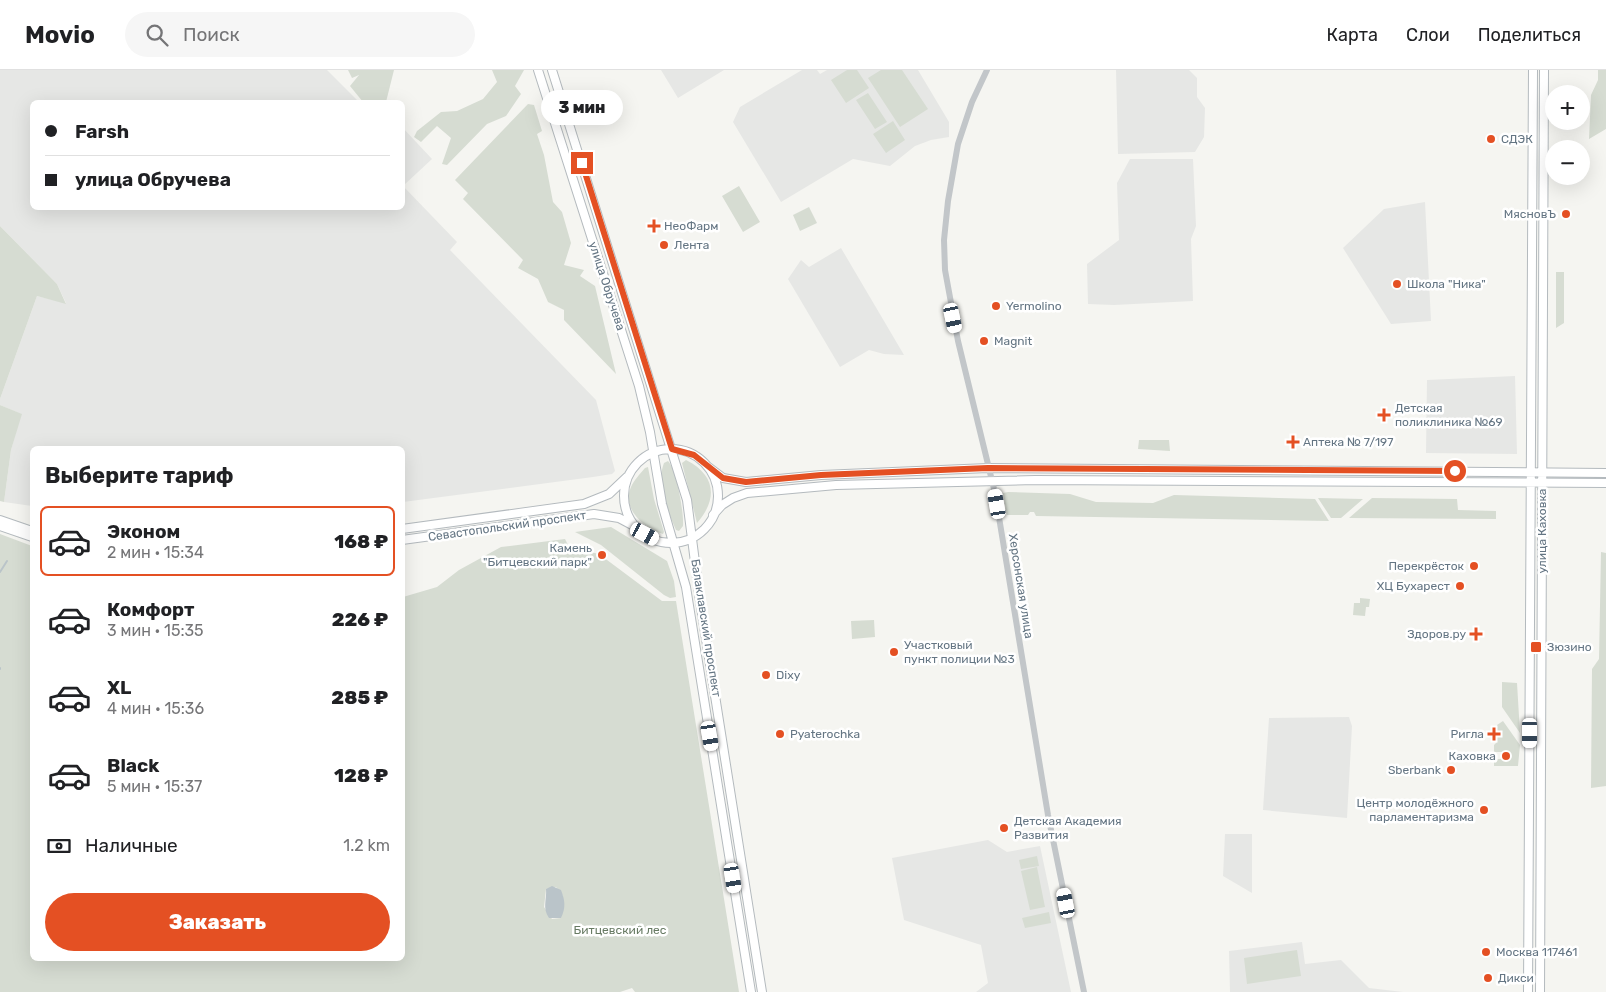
<!DOCTYPE html>
<html lang="ru">
<head>
<meta charset="utf-8">
<style>
	body { margin:0; font-family:Rubik,sans-serif; background:#f6f6f6; color:#202124; height:100vh; display:flex; flex-direction:column; font-size:19px; white-space:nowrap }
	* { box-sizing:border-box; margin:0 }
	p { font-size:16px; color:#757577 }
	.icon { flex:none; width:28px; height:28px; fill:none; stroke:currentColor; stroke-width:2; stroke-linecap:round; stroke-linejoin:round }
	.map { position:relative; flex:1; overflow:hidden }
	.panel { position:absolute; left:30px; top:376px; width:375px; height:515px; display:flex; flex-direction:column; background:#fff; border-radius:8px; box-shadow:0 5px 20px #0002 }
	.panel>* { flex:none }
	.banner { position:absolute; left:30px; top:30px; width:375px; height:110px; border-radius:8px; box-shadow:0 5px 20px #0002; display:grid; align-content:center; height:110px; padding:0 15px; background:#fff }
	.controls { position:absolute; left:1545px; top:15px; display:grid; gap:10px }
	.controls a { display:grid; place-items:center; width:45px; height:45px; border-radius:50%; background:#fff; box-shadow:0 5px 20px #0002; font-size:25px }
	.end { position:absolute; width:22px; height:22px; margin:-11px; border:6px solid #e45023; background:#fff; box-shadow:0 0 0 2px #fff }
	.from { border-radius:50% }
	.bubble { position:absolute; height:35px; border-radius:18px; background:#fff; box-shadow:0 5px 20px #0002; font-size:16px; font-weight:800; line-height:35px; text-align:center }
	.car { position:absolute; width:15px; height:30px; margin:-15px -8px; border-radius:6px; box-shadow:0 0 4px 1px #0007; background:linear-gradient(#fff 24%,#345 0 40%,#fff 0 76%,#345 0 86%,#fff 0) }
	.banner b { display:flex; align-items:center; gap:18px; height:48px; font-size:19px }
	.banner b+b { border-top:1px solid #e0e0e0 }
	.banner i { width:12px; height:12px; background:#202124 }
	ul { padding:0; list-style:none }
	li { display:flex; align-items:center; gap:15px; height:70px; margin:0 10px 8px; padding:0 5px; border:2px solid transparent; border-radius:8px }
	li div { flex:1 }
	li b { display:block; font-size:19px }
	li em { font-style:normal; font-weight:800 }
	li.selected { border-color:#e45023 }
	li>.icon { width:45px; height:45px; stroke-width:1.5 }
	h2 { padding:0 15px; font-size:22px; line-height:60px }
	.pay { display:flex; align-items:center; gap:12px; height:55px; padding:0 15px; font-size:19px }
	.pay p { margin-inline-start:auto }
	.action { display:flex; gap:10px; margin-top:auto; padding:10px 15px }
	.action a { flex:1; height:58px; border-radius:30px; background:#e45023; color:#fff; font-size:20px; font-weight:800; line-height:58px; text-align:center }
	header { display:flex; align-items:center; gap:30px; box-sizing:border-box; height:70px; padding:0 25px; background:#fff; border-bottom:1px solid #e0e0e0 }
	header strong { font-size:24px }
	nav { display:flex; gap:28px; margin-inline-start:auto; font-size:18px }
	.search { width:350px; height:45px; background:#f6f6f6; display:flex; align-items:center; gap:12px; box-sizing:border-box; padding:0 18px; border-radius:28px; color:#757577; font-size:19px }
	.map>svg:first-child { display:block }
</style>
</head>
<body>
<header>
<strong>Movio</strong>
<div class="search"><svg class="icon" aria-label="search" viewBox="0 0 24 24"><circle cx="10" cy="10" r="6"/><path d="M15 15l6 6"/></svg>Поиск</div>
<nav><a>Карта</a><a>Слои</a><a>Поделиться</a></nav>
</header>
<div class="map">
<svg width="1606" height="922" viewBox="0 0 1606 922">
	<rect width="100%" height="100%" fill="#f5f5f1"/>
	<path fill="#e6e7e5" d="M0,0H327L359,32H32V138H402L403,116L457,172L450,180L596,330L615,401L612,404L593,407L403,432L402,379H32V436L4,432L11,380L21,344L0,335V329L37,226L66,233L57,214L0,156Z
		M661,0H724L678,28Z
		M802,0H817L820,4L827,0H918L949,52V67L931,70L915,76L890,96L853,89L781,132L733,52L740,37Z
		M1116,0H1189L1197,8V27L1205,38L1204,67L1195,82L1118,84Z
		M403,58L432,89L403,116H402Z
		M1130,89H1193L1196,156L1191,169L1193,231L1114,235L1088,234L1087,194L1119,170L1117,113Z
		M1425,132L1431,251L1391,254L1343,178L1384,139Z
		M841,178L904,285L884,284L869,280L840,297L788,209L801,190L809,197Z
		M1515,306L1517,384L1426,383L1427,310Z
		M1349,647L1352,656L1347,748L1263,740L1269,648Z
		M1225,764H1252V823L1223,806Z
		M988,770L1007,782L1040,776L1071,922H976L988,913L981,875L904,850L892,788Z
		M1302,872L1305,894L1341,890L1369,918L1403,922H1230L1229,881Z"/>
	<path fill="#d6dcd2" fill-rule="evenodd" d="M348,0H394L386,32H363L350,16L359,5L352,8Z
		M492,0H524L515,16L521,24L506,46L487,54L447,95L442,94L451,68L437,56L421,72L414,67L417,61L441,42L457,41L483,29L497,12Z
		M847,0H857L869,18L846,33L831,10Z
		M881,0H902L928,39L900,57L868,8Z
		M1598,0H1606V59L1589,69L1591,25L1598,10Z
		M868,23L887,52L875,59L856,30Z
		M528,34L534,35L542,61L537,64L544,85L553,132L562,142L571,173L564,195L584,200L580,206L595,216L616,304L564,250V240L548,232L538,209L518,198L523,190L463,129L468,123L455,110Z
		M893,51L905,70L886,83L873,64Z
		M739,116L760,152L743,162L722,126Z
		M809,137L817,153L800,161L793,145Z
		M0,156L57,214L66,234L37,226L0,329Z
		M1556,202H1564V253L1556,258Z
		M0,335L22,344L11,380L4,432L0,431Z
		M1139,370H1169L1170,381L1138,379Z
		M686,390C716,405 718,429 697,453L682,393Z
		M668,391C677,401 684,443 683,456L679,461L676,460C668,442 656,412 664,393Z
		M648,397L654,429L664,462L663,464C645,458 621,440 631,417C634,410 640,404 645,398Z
		M1008,422L1070,424L1096,432L1153,433L1174,425L1315,429L1329,451L1036,446L1034,442H1030L1028,445H1007L1003,423Z
		M1318,428L1363,429L1341,448H1331Z
		M1372,428L1457,429L1458,440L1496,441V449L1349,448Z
		M611,457L667,491L674,511L676,527L670,528L664,525L601,475L575,462Z
		M0,464L32,476V889H402L403,527L437,517L459,500L501,477L565,469L569,477L599,484L662,531H676L739,922H635L632,918L620,922H0ZM556,817L563,826L561,848L552,849L544,837L546,819Z
		M1601,482L1606,483V716L1591,718L1592,599L1599,589Z
		M1360,528L1370,529L1369,537H1366L1365,546L1353,545L1354,533H1360Z
		M874,550L875,567L852,569L851,551Z
		M1502,612L1517,613L1520,663L1502,637Z
		M1503,651L1520,675L1518,696H1494V689H1509V682H1494V675L1497,672V655Z
		M1037,786L1039,796L1021,799L1019,790Z
		M1037,797L1045,837L1030,840L1021,801Z
		M1049,842L1051,853L1025,858L1022,848Z
		M1297,880L1301,906L1247,914L1244,888Z"/>
	<path fill="#bac4c9" d="M552,816L561,820C565,830 566,838 561,848H549C542,838 547,830 546,819Z"/>
	<g fill="none" stroke-linecap="round" stroke-linejoin="round">
		<path stroke="#bac4c9" stroke-width="2" d="M0,502L7,491
			M0,598V599"/>
		<g stroke="#b4babe" stroke-width="10">
			<path id="secondary" d="M538,0L639,316L650,362L662,434L686,517L751,922
				M552,0L687,430L700,531L762,922
				M624 426a47 47 0 1 1 94 0a47 47 0 1 1-94 0Z
				M707,396L723,408L746,412L821,405L988,398L1606,403
				M713,445L722,435L733,428L747,423L836,415L1035,410L1606,413
				M0,450L32,461
				M0,456L32,467
				M402,459L584,434L609,424L627,407
				M402,470L594,444L619,448L634,456
				M1528,922L1533,0
				M1540,922L1544,0"/>
		</g>
		<path stroke="#c2c6c9" stroke-width="6" d="M987,0L972,32L958,74L948,131L944,170L945,200L958,271L995,423L1048,745L1084,922"/>
		<use href="#secondary" stroke="#fff" stroke-width="8"/>
	</g>
	<g fill="none" stroke-linecap="round" stroke-linejoin="round">
		<path stroke="#e45023" stroke-width="6" d="M582,93L672,379L694,385L723,408L746,412L821,405L988,398L1455,401"/>
	</g>
	<g fill="#e45023" stroke="#fff" stroke-width="2">
		<circle cx="1491" cy="69" r="5"/>
		<circle cx="1566" cy="144" r="5"/>
		<path d="M651.5 148.5h5v5h5v5h-5v5h-5v-5h-5v-5h5z"/>
		<circle cx="664" cy="175" r="5"/>
		<circle cx="1397" cy="214" r="5"/>
		<circle cx="996" cy="236" r="5"/>
		<circle cx="984" cy="271" r="5"/>
		<path d="M1381.5 337.5h5v5h5v5h-5v5h-5v-5h-5v-5h5z"/>
		<path d="M1290.5 364.5h5v5h5v5h-5v5h-5v-5h-5v-5h5z"/>
		<circle cx="602" cy="485" r="5"/>
		<circle cx="1474" cy="496" r="5"/>
		<circle cx="1460" cy="516" r="5"/>
		<path d="M1473.5 556.5h5v5h5v5h-5v5h-5v-5h-5v-5h5z"/>
		<rect x="1530" y="571" width="12" height="12" rx="2.5"/>
		<circle cx="894" cy="582" r="5"/>
		<circle cx="766" cy="605" r="5"/>
		<circle cx="780" cy="664" r="5"/>
		<path d="M1491.5 656.5h5v5h5v5h-5v5h-5v-5h-5v-5h5z"/>
		<circle cx="1506" cy="686" r="5"/>
		<circle cx="1451" cy="700" r="5"/>
		<circle cx="1484" cy="740" r="5"/>
		<circle cx="1004" cy="758" r="5"/>
		<circle cx="1486" cy="882" r="5"/>
		<circle cx="1488" cy="908" r="5"/>
	</g>
	<g text-anchor="middle" dominant-baseline="central" stroke-width="5" stroke-linejoin="round" paint-order="stroke">
		<g font-size="12" fill="#647583" stroke="#fff" text-anchor="start">
			<text x="1501" y="69">СДЭК</text>
			<text x="1556" y="144" text-anchor="end">МясновЪ</text>
			<text x="664" y="156">НеоФарм</text>
			<text x="674" y="175">Лента</text>
			<text x="1407" y="214">Школа "Ника"</text>
			<text x="1006" y="236">Yermolino</text>
			<text x="994" y="271">Magnit</text>
			<text x="1395" y="338">Детская<tspan x="1395" dy="14">поликлиника №69</tspan></text>
			<text x="1303" y="372">Аптека № 7/197</text>
			<text x="592" y="478" text-anchor="end">Камень<tspan x="592" dy="14">"Битцевский парк"</tspan></text>
			<text x="1464" y="496" text-anchor="end">Перекрёсток</text>
			<text x="1450" y="516" text-anchor="end">ХЦ Бухарест</text>
			<text x="1466" y="564" text-anchor="end">Здоров.ру</text>
			<text x="904" y="575">Участковый<tspan x="904" dy="14">пункт полиции №3</tspan></text>
			<text x="1547" y="577">Зюзино</text>
			<text x="776" y="605">Dixy</text>
			<text x="790" y="664">Pyaterochka</text>
			<text x="1484" y="664" text-anchor="end">Ригла</text>
			<text x="1496" y="686" text-anchor="end">Каховка</text>
			<text x="1441" y="700" text-anchor="end">Sberbank</text>
			<text x="1474" y="733" text-anchor="end">Центр молодёжного<tspan x="1474" dy="14">парламентаризма</tspan></text>
			<text x="1014" y="751">Детская Академия<tspan x="1014" dy="14">Развития</tspan></text>
			<text x="1496" y="882">Москва 117461</text>
			<text x="1498" y="908">Дикси</text>
		</g>
		<g font-size="12" fill="#647583" stroke="#fff">
			<text transform="translate(607 216) rotate(72)">улица Обручева</text>
			<text transform="translate(507 456) rotate(-8)">Севастопольский проспект</text>
			<text transform="translate(1542 461) rotate(-90)">улица Каховка</text>
			<text transform="translate(1021 516) rotate(81)">Херсонская улица</text>
			<text transform="translate(706 558) rotate(81)">Балаклавский проспект</text>
		</g>
		<g font-size="12" fill="#677a63" stroke="#fff">
			<text x="620" y="860">Битцевский лес</text>
		</g>
	</g>
</svg>
<div class="controls">
<a>+</a>
<a>−</a>
</div>
<i class="end from" style="left:1455px;top:401px"></i>
<i class="end" style="left:582px;top:93px"></i>
<div class="bubble" style="left:541px;top:20px;width:82px">3 мин</div>
<i class="car" style="left:953px;top:248px;rotate:168deg"></i>
<i class="car" style="left:997px;top:434px;rotate:350deg"></i>
<i class="car" style="left:645px;top:464px;rotate:118deg"></i>
<i class="car" style="left:1530px;top:663px;rotate:180deg"></i>
<i class="car" style="left:710px;top:666px;rotate:170deg"></i>
<i class="car" style="left:733px;top:808px;rotate:171deg"></i>
<i class="car" style="left:1066px;top:833px;rotate:349deg"></i>
<div class="banner">
<b><i class="from"></i>Farsh</b>
<b><i></i>улица Обручева</b>
</div>
<section class="panel">
<h2>Выберите тариф</h2>
<ul>
<li class="selected"><svg class="icon" aria-label="car" viewBox="0 0 24 24"><path d="M5 17H2v-5l4-1 3-4h7l3 4 3 1v5h-3M9 17h6M6 11h13"/><circle cx="7" cy="17" r="2"/><circle cx="17" cy="17" r="2"/></svg><div><b>Эконом</b><p>2 мин · 15:34</p></div><em>168 ₽</em></li>
<li><svg class="icon" aria-label="car" viewBox="0 0 24 24"><path d="M5 17H2v-5l4-1 3-4h7l3 4 3 1v5h-3M9 17h6M6 11h13"/><circle cx="7" cy="17" r="2"/><circle cx="17" cy="17" r="2"/></svg><div><b>Комфорт</b><p>3 мин · 15:35</p></div><em>226 ₽</em></li>
<li><svg class="icon" aria-label="car" viewBox="0 0 24 24"><path d="M5 17H2v-5l4-1 3-4h7l3 4 3 1v5h-3M9 17h6M6 11h13"/><circle cx="7" cy="17" r="2"/><circle cx="17" cy="17" r="2"/></svg><div><b>XL</b><p>4 мин · 15:36</p></div><em>285 ₽</em></li>
<li><svg class="icon" aria-label="car" viewBox="0 0 24 24"><path d="M5 17H2v-5l4-1 3-4h7l3 4 3 1v5h-3M9 17h6M6 11h13"/><circle cx="7" cy="17" r="2"/><circle cx="17" cy="17" r="2"/></svg><div><b>Black</b><p>5 мин · 15:37</p></div><em>128 ₽</em></li>
</ul>
<div class="pay"><svg class="icon" aria-label="cash" viewBox="0 0 24 24"><path d="M3 7h18v10H3z"/><circle cx="12" cy="12" r="2"/></svg>Наличные<p>1.2 km</p></div>
<div class="action"><a>Заказать</a></div>
</section>
</div>
</body>
</html>
